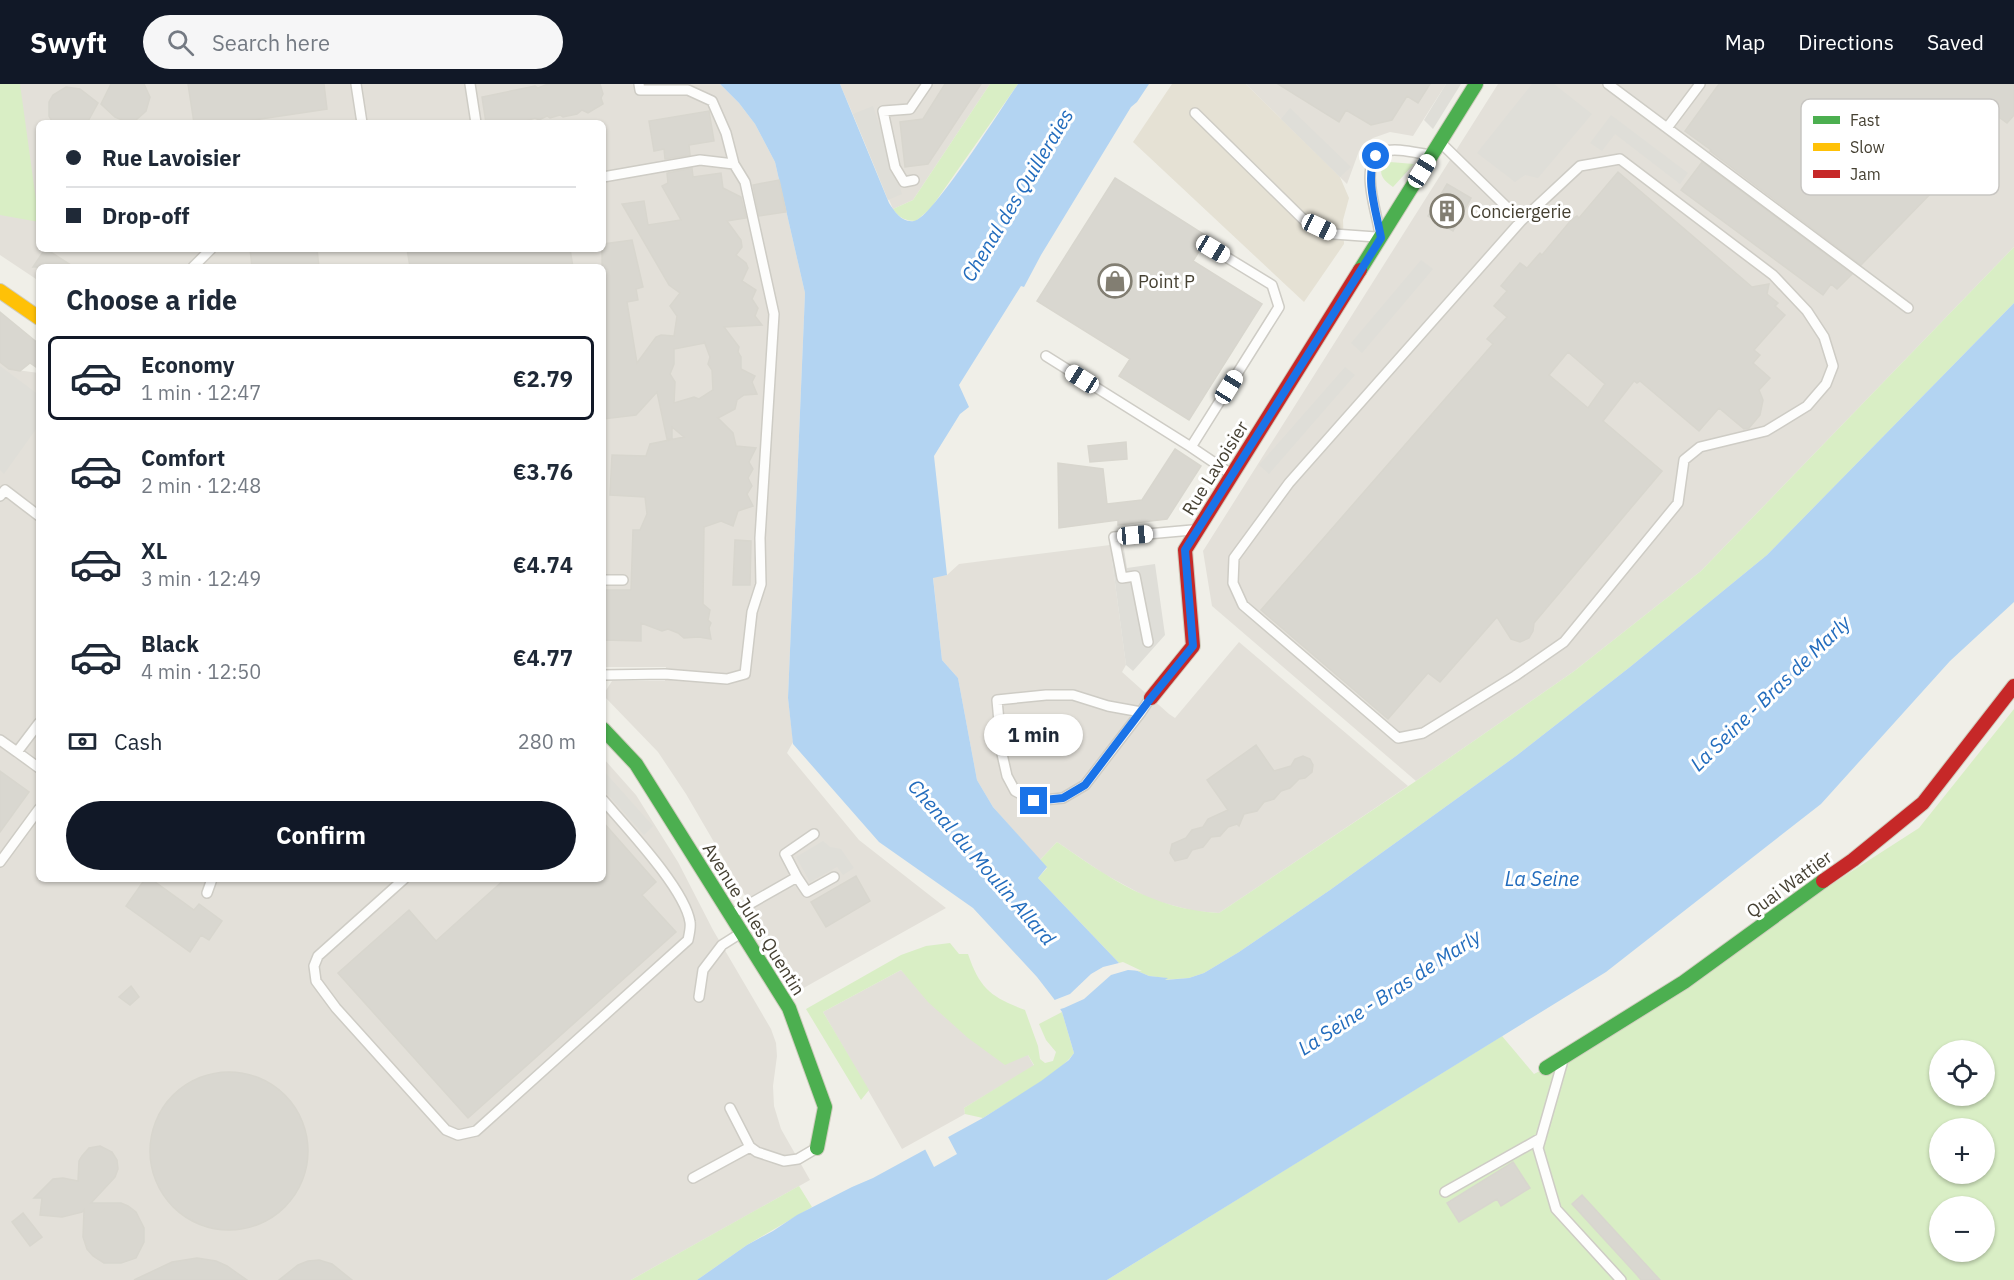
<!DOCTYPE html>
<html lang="en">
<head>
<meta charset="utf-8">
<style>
	body { margin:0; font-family:"IBM Plex Sans",sans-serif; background:#f6f6f7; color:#1f2937; height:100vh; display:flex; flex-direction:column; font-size:22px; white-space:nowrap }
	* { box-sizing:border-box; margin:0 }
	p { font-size:20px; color:#747a83 }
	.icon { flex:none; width:33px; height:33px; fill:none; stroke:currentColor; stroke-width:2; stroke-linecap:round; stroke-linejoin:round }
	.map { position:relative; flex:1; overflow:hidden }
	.panel { position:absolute; left:36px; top:180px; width:570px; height:618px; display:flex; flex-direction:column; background:#fff; border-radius:9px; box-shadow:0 2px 4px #0004 }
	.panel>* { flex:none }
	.banner { position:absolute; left:36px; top:36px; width:570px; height:132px; border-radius:9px; box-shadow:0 2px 4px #0004; display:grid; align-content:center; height:132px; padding:0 30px; background:#fff }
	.fabs { position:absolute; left:1929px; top:956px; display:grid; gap:12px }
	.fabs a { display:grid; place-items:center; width:66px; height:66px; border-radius:50%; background:#fff; box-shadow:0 2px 4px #0004; font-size:30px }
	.end { position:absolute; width:27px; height:27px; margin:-14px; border:8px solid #1a73e8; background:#fff; box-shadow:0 0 0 3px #fff }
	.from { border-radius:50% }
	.bubble { position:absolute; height:42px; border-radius:21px; background:#fff; box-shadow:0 2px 4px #0004; font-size:20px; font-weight:700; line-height:42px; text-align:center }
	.car { position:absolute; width:18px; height:36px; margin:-18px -9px; border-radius:8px; box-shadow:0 0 4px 2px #0007; background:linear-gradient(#fff 24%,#345 0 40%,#fff 0 76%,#345 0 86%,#fff 0) }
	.banner b { display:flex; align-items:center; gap:21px; height:57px; font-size:22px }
	.banner b+b { border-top:2px solid #e0e1e3 }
	.banner i { width:15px; height:15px; background:#1f2937 }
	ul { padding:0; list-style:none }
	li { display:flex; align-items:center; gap:18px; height:84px; margin:0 12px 9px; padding:0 18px; border:3px solid transparent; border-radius:9px }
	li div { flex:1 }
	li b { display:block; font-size:22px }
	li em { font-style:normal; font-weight:700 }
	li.current { border-color:#111827 }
	li>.icon { width:54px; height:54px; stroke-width:1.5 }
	h2 { padding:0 30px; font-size:27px; line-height:72px }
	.pay { display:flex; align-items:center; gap:15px; height:66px; padding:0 30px; font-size:22px }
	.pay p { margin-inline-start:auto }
	.primary-button { display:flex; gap:12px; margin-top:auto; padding:12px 30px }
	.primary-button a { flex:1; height:69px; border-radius:36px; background:#111827; color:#fff; font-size:24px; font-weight:700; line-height:69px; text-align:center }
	header { display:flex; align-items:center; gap:36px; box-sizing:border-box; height:84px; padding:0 30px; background:#111827; color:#fff }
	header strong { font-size:28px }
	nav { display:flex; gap:33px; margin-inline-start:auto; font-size:21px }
	.search { width:420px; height:54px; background:#f6f6f7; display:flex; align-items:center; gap:15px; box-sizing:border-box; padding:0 21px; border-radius:33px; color:#747a83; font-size:22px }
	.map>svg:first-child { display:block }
</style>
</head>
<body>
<header>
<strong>Swyft</strong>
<div class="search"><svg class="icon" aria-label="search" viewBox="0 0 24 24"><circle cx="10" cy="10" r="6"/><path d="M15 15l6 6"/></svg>Search here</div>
<nav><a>Map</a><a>Directions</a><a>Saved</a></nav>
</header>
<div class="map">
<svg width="2014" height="1196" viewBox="0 0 2014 1196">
	<rect width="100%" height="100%" fill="#f0efe8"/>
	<path fill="#e5e1d4" d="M1172,0H1246L1340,93L1349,114L1343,136L1344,160L1304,218L1133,58Z"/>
	<path fill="#e3e0d9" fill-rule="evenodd" d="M0,0H720L739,19L755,40L775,78L805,209L788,614L793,658L787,669L859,756L946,824L800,906L686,710L658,668L603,611L612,597H665L666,583H603V183H39V197L0,171ZM39,39H603V165H39Z
		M840,0H990L913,116L893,125Z
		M1246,0H1446L1413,52L1390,48L1373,54L1367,58L1359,67L1347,100Z
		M1498,0H2014V163L1701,487L1573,588L1416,697L1212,522L1203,467Z
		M0,278L9,285L39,289V795H603L604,675L636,711L678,778L713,846L771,945L776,959L777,972L773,1002L774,1022L781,1045L810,1096L631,1196H0Z
		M1110,461L1126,581L1122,588L1169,630L1175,634L1239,558L1408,702L1219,829L1194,827L1152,816L1104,790L1057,758L1040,776L993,723L977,696L958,594L942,576L933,493L947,491L959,480Z
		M901,886L911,896L1028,971L1034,982L964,1024L965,1030L902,1065L823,928Z"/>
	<path fill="#d9eec5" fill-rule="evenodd" d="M0,0H20L39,138L0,131Z
		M990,0H1018L931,124L916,137C906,137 899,134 893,125L913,116Z
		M1390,78L1414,80L1393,103C1384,97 1377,90 1384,80Z
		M2014,163V219L1767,471L1630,583L1516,672L1330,806L1239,868L1204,889L1189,894L1163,896L1166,894L1149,892L1119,879L1038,794L1047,784L1040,776L1057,758C1111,795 1152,825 1219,829L1416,697L1573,588L1701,487Z
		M2014,625V1196H1107L1502,952L1534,990L1546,984L1919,744ZM1940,966H1984V1011H1940ZM1940,1044H1984V1089H1940ZM1940,1122H1984V1167H1940Z
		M950,859L959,870H968C980,905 991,913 1025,926L1038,962L1040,975L1045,979L1053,977L1056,968L1046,956L1039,940L1062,928L1074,969C1060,990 1006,1019 983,1034L965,1030L964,1024L1034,981L1028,971L1005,981L968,954L928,918L901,886L823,928L869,1006L861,1016L806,925L901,871L926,862Z
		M799,1102L812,1123L747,1161L697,1196H631Z"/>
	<path fill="#dfded8" d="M1446,0H1461L1433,45L1424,36Z
		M1532,0H1554L1592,30L1538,94L1525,91L1515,98L1477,69Z
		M873,22L902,110L888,116L853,30Z
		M1290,24L1351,83L1340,93L1281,35Z
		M1611,31L1688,89L1680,100L1615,50L1602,67L1590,59Z
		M1421,176L1433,185L1362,269L1351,259Z
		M0,282L39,311V341L4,390L0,386Z
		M1345,283L1355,291L1269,390L1259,381Z
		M1123,459L1127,484L1155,480L1165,551L1133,587L1126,581L1110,461Z
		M603,686L653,742L644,751L603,705Z
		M823,757L830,763L841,765L854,784L843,791L837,783L810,798L796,773Z"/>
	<path fill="#b3d4f2" d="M720,0H840L889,119C895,128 902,139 914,137C931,136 1004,20 1018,0H1149L1137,18L1131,23L1041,171L1024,203L1021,202L959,301L969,323L960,330L934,372L947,491L933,494L942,576L958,594L977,696L993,723L1047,783L1038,794L1119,879L1149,892L1168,894L1165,896L1189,894L1204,889L1239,868L1330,806L1516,672L1630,583L1767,471L2014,219V518L1950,577L1821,720L1606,888L1107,1196H697L747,1161L773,1147L797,1131L852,1103L873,1094L983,1034L1041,997L1069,976L1074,969L1062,928L1054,915L1037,893L973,824L879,758L793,660L788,614L805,209L775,78L755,40L739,19Z"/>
	<path fill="#f0efe8" d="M1123,878L1142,887L1128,886L1111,891L1084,915L1064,924L1057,926L1052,917L1070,910L1091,890L1103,883Z
		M947,1051L957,1070L934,1083L924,1063Z"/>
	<path fill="#d9d7d0" stroke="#d8d6ce" stroke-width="1.5" fill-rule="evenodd" d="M111,0H144L150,13L146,27L136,36H122L115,33L101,20Z
		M188,0H324L327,25L234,39H194Z
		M548,0H600L603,10L601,14L603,20L588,29L582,26L577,30L563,33L560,31L550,34L547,32L539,36L535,34L519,39H486L482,13L535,2L538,4Z
		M945,0H981L928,80L905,83L900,38L923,35Z
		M1278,0H1430L1418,19L1407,12L1392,36L1371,41L1346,26L1339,38Z
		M1719,0H2014V31L2007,39L1981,20L1958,49L1976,63L1861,181L1710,67L1711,66L1685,47Z
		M66,3L80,5L98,19L87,39H53L49,32V18L53,11Z
		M709,27L714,57L689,61L690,71L665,75L664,65L654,67L649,37Z
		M1702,78L1852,190L1837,205L1831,200L1823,211L1681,106Z
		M692,84L693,93L721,89L723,104L741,113L746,134L727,137L741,156L742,163L736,171L746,179L748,184L742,197L756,206L752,215L758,224L755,232L762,241L724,243L739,263L738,268L741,273V285L755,292L752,298L757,310L744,311L737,316L735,325L718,334L733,349L736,362L756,364L749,378L753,385L748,394L752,402L747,410L753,422L738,427L733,442L721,437L704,443L703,520L710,526L708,536L711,539L709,544L711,555L699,553L684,554L678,549L668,545L662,547L641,539V557L603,556V506H631L633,446H640L647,430L645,413L610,411L612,371L646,372L650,360L684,353L672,343V355H667L657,308L636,331L603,335L602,165L603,160L632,156L643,203L636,205L638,216L627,218L637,279L656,253L661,251L674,252L677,232L670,222L680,209L669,201L622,120L644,117L648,141L681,136L662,102L668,99L667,89ZM704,257L710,273L708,280L712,286L713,306L699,315L694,313L674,319L675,298L670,290L674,280V265L705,259Z
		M1618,88L1752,203L1769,200L1767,210L1778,219L1775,222L1785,231L1754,266L1760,271L1753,279L1770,294L1759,306L1763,316L1760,331L1749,344L1744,345L1719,324L1699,347L1640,297L1637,299L1634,297L1603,337L1662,387L1534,539L1533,547L1529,554L1520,558L1511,555L1497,533L1440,598L1428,589L1388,635L1261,526L1493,260L1487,255L1507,233L1494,222L1507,207L1501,202L1520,179L1527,184L1540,169L1542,171L1572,135L1577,132L1579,134ZM1568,268L1605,300L1588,324L1549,291Z
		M1115,94L1208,153L1193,177L1262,220L1189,336L1119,292L1130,275L1037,217Z
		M779,96L786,128L759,132L753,101Z
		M1447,100L1471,114L1453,147L1428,132Z
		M45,165H46L74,183H33Z
		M250,165H317L319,183H252Z
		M407,165H570L573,183H410Z
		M0,228L39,260V285L30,279L20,287L9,285L0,278Z
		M1126,358L1127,375L1090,378L1088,362Z
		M1175,365L1201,382L1167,435L1118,441V436L1059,444L1058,379L1103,385L1107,420L1142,416Z
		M735,456L751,457L750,501H733Z
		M1256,661L1274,687L1291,682L1295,675L1303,672L1310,675L1313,681L1312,688L1305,694L1299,695L1290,704L1281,707L1274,715L1264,718L1257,727L1244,730L1239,742L1237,740L1228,743L1220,752L1211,753L1203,763L1192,766L1187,774L1175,777L1170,769L1172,760L1186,754L1192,746L1203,743L1208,735L1228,726L1207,696Z
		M0,687L29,708L0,748Z
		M603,738L656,798L642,811L676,848L468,1034L338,889L409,826L436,857L505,795H603Z
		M856,792L870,817L826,843L811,818Z
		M145,795H151L194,826L199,820L222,837L209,856L201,851L190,868L126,822Z
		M131,902L139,913L130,921L119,913Z
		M150 1067a79 79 0 1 1 158 0a79 79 0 1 1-158 0Z
		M100,1062L112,1068L117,1076L118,1085L115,1093L91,1119H121L128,1122L136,1128L144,1144V1158L136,1174L121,1179H104L93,1172L87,1165L83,1153L84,1126L82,1128L62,1133L40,1131L42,1114H34L53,1095L63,1094L78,1097L79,1077L82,1072L89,1064Z
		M1513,1078L1530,1104L1501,1122L1497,1115L1459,1138L1447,1119Z
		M1582,1111L1660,1196H1641L1637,1191L1572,1120Z
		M23,1129L42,1153L30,1162L12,1138Z
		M197,1174L216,1177L227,1182L247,1196H134L172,1178Z
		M319,1176L332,1180L352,1196H279L298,1181L308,1177Z"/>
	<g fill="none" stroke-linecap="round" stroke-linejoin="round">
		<g stroke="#ceccc5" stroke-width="12">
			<path id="lane" d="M356,0L362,39
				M470,0L476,39
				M639,0L640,6H688L712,17L726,49L734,80
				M1608,0L1908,224
				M1195,29L1305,137L1334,150L1376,153
				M1667,44L1700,0
				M1442,60L1521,137L1289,399L1234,474L1233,499L1243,521L1398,654L1423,649L1515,592L1564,558L1678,419L1684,376L1700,363L1766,347L1807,322L1826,300L1833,282L1824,253L1807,227L1773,191L1620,75L1580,82L1521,137
				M603,93L700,76L734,80L745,98L774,230L760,454L761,500L752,528L745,590L727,595L665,590L603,591
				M914,96L904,98L895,83L883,27L910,25L927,0
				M1379,145C1376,126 1359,78 1382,68C1395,63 1416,69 1430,71
				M193,183L211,165
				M1046,272L1191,363L1231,390
				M1191,363L1279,223L1272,201L1213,165
				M0,412L5,406L39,432
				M603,496H623
				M1148,558L1135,492L1122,494L1114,453L1192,446
				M1141,628L1108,622L1073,611H1046L997,616L1002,670L1007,692L1015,707L1034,717L1063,714L1085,701L1141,628L1149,616
				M0,656L17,668L39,639
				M17,668L39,684
				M0,778L39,725
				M797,793L785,770L814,750
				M404,795L318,872L314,882L316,897L336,924L446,1046L458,1051L476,1047L688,856C689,851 691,843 690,838C685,805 626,743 603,716
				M207,809L212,795
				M732,830L797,793L807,808L834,793
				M699,913L703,886L722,861L741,849
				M1562,980L1538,1064L1556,1125L1621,1196
				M730,1024L750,1063L757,1068L784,1077L798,1075L815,1065
				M693,1094L750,1063
				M1445,1108L1541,1054"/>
		</g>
		<g stroke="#d0cdbe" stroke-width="16">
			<path id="fast" d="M1360,186L1476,0
				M603,645L636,680L789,924L825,1023L817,1064
				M1546,984L1684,898L1823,797"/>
		</g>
		<g stroke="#d0cdbe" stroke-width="16">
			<path id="slow" d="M0,207L39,234"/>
		</g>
		<g stroke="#d0cdbe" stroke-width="16">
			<path id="jam" d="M1151,614L1193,562L1185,466L1360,186
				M1823,797L1853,776L1923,719L2014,602"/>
		</g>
		<use href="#lane" stroke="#fdfdfc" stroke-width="9"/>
		<use href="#fast" stroke="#4caf50" stroke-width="14"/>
		<use href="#slow" stroke="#ffc107" stroke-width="14"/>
		<use href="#jam" stroke="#c62828" stroke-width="14"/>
	</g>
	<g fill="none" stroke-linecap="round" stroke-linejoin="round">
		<path stroke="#1a73e8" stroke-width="8" d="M1034,717L1063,714L1085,701L1151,614L1193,562L1185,466L1381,154C1377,130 1364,93 1376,72"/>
	</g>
	<defs>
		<g id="building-ring" transform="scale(1.725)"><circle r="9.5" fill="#fff" stroke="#827e72" stroke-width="1.5"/><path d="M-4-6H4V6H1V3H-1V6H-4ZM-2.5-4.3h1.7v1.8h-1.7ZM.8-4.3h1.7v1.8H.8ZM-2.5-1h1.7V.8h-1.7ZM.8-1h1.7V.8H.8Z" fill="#827e72"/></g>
		<g id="shop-ring" transform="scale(1.725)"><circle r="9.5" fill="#fff" stroke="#827e72" stroke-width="1.5"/><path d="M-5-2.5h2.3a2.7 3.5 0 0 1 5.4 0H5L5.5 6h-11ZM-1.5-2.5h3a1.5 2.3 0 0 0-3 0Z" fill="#827e72"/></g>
	</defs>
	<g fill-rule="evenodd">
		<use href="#building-ring" x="1447" y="127"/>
		<use href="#shop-ring" x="1115" y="197"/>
	</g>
	<g text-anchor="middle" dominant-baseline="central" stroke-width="6" stroke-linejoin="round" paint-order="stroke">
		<g font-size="18" fill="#464133" stroke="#fff" text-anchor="start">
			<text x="1470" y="127">Conciergerie</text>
			<text x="1138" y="197">Point P</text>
		</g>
		<g font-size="18" fill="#464133" stroke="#fff">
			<text transform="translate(1215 384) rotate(-58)">Rue Lavoisier</text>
			<text transform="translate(1789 800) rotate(-36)">Quai Wattier</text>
			<text transform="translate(754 835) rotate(58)">Avenue Jules Quentin</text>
		</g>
		<g font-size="20" font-style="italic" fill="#226cbd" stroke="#fff">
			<text transform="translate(1017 111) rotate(-59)">Chenal des Quilleraies</text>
			<text transform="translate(1770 609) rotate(-44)">La Seine - Bras de Marly</text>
			<text transform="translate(982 778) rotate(49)">Chenal du Moulin Allard</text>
			<text x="1542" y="794">La Seine</text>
			<text transform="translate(1389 908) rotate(-33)">La Seine - Bras de Marly</text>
		</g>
	</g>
	<rect x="1801" y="15" width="198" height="96" rx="9" fill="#fff" stroke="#c8c6c2" stroke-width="1.5"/>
	<rect x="1813" y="32" width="27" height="8" fill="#4caf50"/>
	<rect x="1813" y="59" width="27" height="8" fill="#ffc107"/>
	<rect x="1813" y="86" width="27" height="8" fill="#c62828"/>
	<g font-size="16" fill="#464133">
		<text x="1850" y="42">Fast</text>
		<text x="1850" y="69">Slow</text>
		<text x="1850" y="96">Jam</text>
	</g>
</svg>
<div class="fabs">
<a><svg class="icon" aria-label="locate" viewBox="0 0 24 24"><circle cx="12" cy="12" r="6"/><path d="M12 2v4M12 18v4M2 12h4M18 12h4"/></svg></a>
<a>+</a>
<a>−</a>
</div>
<i class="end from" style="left:1376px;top:72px"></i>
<i class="end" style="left:1034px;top:717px"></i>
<div class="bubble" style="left:984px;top:630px;width:99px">1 min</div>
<i class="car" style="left:1422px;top:87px;rotate:32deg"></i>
<i class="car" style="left:1319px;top:143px;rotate:115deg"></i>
<i class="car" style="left:1213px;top:165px;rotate:121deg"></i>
<i class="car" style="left:1082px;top:295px;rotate:302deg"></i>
<i class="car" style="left:1229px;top:303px;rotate:32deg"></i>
<i class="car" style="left:1135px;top:451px;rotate:85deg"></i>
<div class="banner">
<b><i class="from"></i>Rue Lavoisier</b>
<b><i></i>Drop-off</b>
</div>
<section class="panel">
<h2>Choose a ride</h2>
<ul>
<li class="current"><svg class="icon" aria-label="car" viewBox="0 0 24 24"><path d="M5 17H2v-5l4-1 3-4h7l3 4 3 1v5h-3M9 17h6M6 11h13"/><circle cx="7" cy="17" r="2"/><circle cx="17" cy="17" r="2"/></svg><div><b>Economy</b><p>1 min · 12:47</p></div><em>€2.79</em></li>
<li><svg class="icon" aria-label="car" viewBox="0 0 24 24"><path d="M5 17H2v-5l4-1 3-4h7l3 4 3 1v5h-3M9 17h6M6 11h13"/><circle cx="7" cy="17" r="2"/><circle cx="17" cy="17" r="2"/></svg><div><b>Comfort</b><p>2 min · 12:48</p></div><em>€3.76</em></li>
<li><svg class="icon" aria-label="car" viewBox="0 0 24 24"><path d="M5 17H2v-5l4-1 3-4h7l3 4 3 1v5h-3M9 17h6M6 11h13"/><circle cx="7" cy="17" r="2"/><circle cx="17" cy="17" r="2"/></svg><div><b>XL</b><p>3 min · 12:49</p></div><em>€4.74</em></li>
<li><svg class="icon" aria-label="car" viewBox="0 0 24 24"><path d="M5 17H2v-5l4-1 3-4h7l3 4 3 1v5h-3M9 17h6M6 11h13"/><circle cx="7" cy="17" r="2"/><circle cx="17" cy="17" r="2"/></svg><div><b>Black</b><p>4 min · 12:50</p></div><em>€4.77</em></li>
</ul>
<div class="pay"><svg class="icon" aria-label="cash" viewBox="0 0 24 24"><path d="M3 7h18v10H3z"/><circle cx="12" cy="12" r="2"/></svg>Cash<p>280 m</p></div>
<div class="primary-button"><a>Confirm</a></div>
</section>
</div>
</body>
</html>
